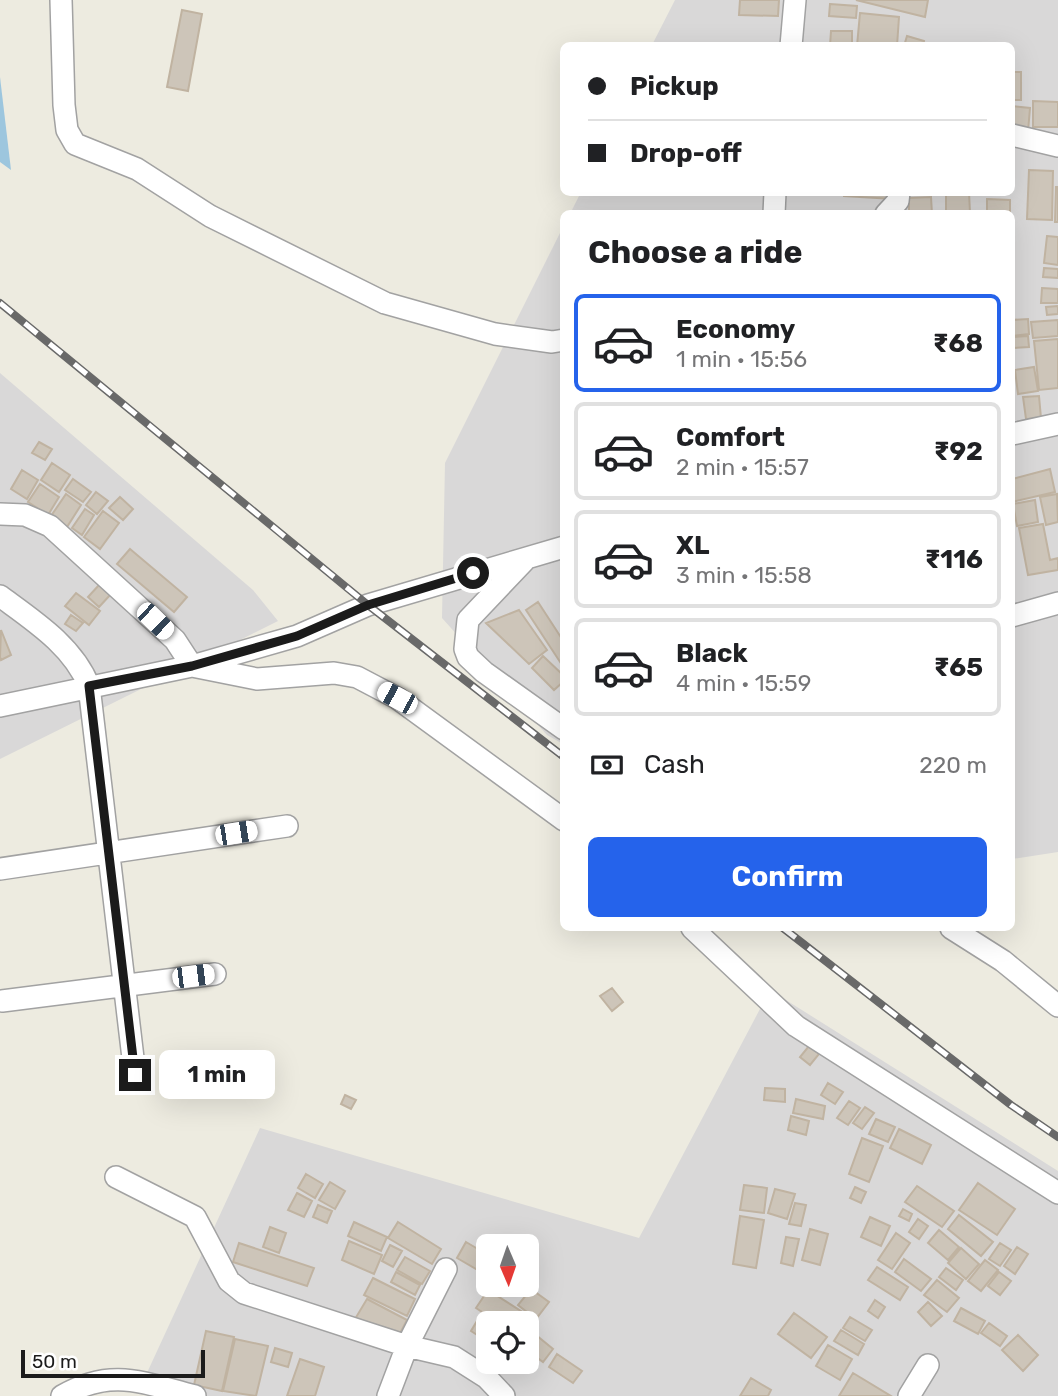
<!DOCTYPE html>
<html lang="en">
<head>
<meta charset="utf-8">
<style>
	body { margin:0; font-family:Rubik,sans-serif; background:#f6f6f6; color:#202124; height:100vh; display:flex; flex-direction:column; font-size:26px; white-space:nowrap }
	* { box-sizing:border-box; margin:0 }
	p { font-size:23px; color:#757577 }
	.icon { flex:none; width:38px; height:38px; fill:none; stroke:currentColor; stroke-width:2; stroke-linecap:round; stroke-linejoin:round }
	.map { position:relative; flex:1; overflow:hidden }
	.drawer { position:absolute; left:560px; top:210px; width:455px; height:721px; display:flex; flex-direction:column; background:#fff; border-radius:10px; box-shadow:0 7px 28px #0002 }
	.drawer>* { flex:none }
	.guide { position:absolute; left:560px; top:42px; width:455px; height:154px; border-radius:10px; box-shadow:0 7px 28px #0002; display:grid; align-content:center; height:154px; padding:0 28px; background:#fff }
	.needle { width:46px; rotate:178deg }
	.tools { position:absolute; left:476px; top:1234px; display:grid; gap:14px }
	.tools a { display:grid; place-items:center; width:63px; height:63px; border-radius:10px; background:#fff; box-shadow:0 7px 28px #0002; font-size:35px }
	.scale { position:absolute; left:21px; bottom:18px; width:184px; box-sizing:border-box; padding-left:7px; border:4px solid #1b1b1b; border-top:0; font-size:19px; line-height:24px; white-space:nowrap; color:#1b1b1b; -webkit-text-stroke:5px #fff; paint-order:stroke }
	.end { position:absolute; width:32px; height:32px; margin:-16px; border:9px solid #1b1b1b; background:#fff; box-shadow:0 0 0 4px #fff }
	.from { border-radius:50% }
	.bubble { position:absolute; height:49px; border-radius:10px; background:#fff; box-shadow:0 7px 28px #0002; font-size:23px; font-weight:700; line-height:49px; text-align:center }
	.car { position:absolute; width:21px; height:42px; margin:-21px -10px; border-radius:9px; box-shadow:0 0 5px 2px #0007; background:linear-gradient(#fff 24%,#345 0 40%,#fff 0 76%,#345 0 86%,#fff 0) }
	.guide b { display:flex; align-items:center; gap:24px; height:66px; font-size:26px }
	.guide b+b { border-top:2px solid #e0e0e0 }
	.guide i { width:18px; height:18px; background:#202124 }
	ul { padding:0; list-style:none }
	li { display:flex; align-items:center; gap:21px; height:98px; margin:0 14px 10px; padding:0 14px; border:4px solid #e0e0e0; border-radius:10px }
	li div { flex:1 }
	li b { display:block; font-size:26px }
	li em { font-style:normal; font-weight:700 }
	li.selected { border-color:#2563eb }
	li>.icon { width:63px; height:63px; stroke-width:1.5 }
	h2 { padding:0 28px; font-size:32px; line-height:84px }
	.pay { display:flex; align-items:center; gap:18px; height:77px; padding:0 28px; font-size:26px }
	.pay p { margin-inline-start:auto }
	.primary-button { display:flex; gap:14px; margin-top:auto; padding:14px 28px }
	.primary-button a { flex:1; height:80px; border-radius:10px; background:#2563eb; color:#fff; font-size:28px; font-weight:700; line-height:80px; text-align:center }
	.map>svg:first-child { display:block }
</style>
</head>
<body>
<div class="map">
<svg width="1058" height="1396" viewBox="0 0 1058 1396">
	<rect width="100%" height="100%" fill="#edebe0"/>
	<path fill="#d9d8d8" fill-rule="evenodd" d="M675,0H1058V852L1012,859V214H570L581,192H1012V46L652,45Z
		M563,227V744L547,735L442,618L445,463Z
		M0,373L253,590L278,621L0,759Z
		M770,990L1058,1171V1396H163L140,1388L260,1128L639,1238ZM488,1246H527V1284H488ZM488,1323H527V1362H488Z"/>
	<path fill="#9dc6de" d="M0,77L11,170L0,162Z"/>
	<path fill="#cdc5b9" stroke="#c0b3a1" stroke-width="2" d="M740,0H779L778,16L739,15Z
		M856,0H928L925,17Z
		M830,4L857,6L856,18L829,16Z
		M182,10L202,14L188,91L167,87Z
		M860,13L899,17L897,46H857Z
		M831,31H852V46H830Z
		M907,36L924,41L923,46H904Z
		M1012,72H1021V100H1012Z
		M1033,101L1058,102V127H1033Z
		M1012,106L1030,108L1028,132L1012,131Z
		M1029,170L1053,171L1052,220L1027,219Z
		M1056,187H1058V222H1055Z
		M844,192H894L893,199L844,196Z
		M946,192H969L970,213L946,214Z
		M931,197L932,214H909V198Z
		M987,199L1010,200V214H987Z
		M1047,236L1058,237V265L1044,263Z
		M1044,268L1058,269V278L1043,277Z
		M1042,288L1058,289V303H1041Z
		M1058,306V314L1047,315L1046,307Z
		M1028,319L1029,334L1012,336V320Z
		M1058,320V336L1033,338L1031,322Z
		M1028,336L1029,347L1013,348L1012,337Z
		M1058,339V388L1039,390L1034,341Z
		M1034,367L1038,391L1018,394L1015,370Z
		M1039,396L1041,418L1026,419L1023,397Z
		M39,442L52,449L45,460L32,453Z
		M52,463L70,475L59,492L41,480Z
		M1050,469L1055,492L1012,502V479Z
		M22,470L38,480L27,499L11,489Z
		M73,479L91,492L83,502L65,490Z
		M40,484L59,497L48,515L28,502Z
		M96,492L108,501L97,514L86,505Z
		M66,494L81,505L67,527L51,516Z
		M1057,494L1058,522L1046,525L1040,497Z
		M120,497L133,509L123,520L109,508Z
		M1035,500L1038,522L1017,526L1013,504Z
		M85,509L94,515L82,535L72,528Z
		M103,511L119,523L100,549L84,537Z
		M1043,524L1050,560L1058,558V570L1028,575L1019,528Z
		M130,549L187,597L174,612L117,564Z
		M100,584L111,594L99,607L88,597Z
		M76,593L100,611L89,625L65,606Z
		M538,602L564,642V668L526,610Z
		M519,610L547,650L529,664L486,623Z
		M71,615L83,623L76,631L65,624Z
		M1,630L11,655L1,660L0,657Z
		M543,656L564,676V681L554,690L532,668Z
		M612,988L623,1002L612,1011L600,996Z
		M809,1046L819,1054L810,1065L800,1057Z
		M828,1083L843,1092L835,1104L821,1095Z
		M765,1088L785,1089V1102L764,1100Z
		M345,1095L356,1100L351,1109L341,1104Z
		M796,1099L825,1106L823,1119L793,1113Z
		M849,1101L860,1108L848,1125L837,1118Z
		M865,1107L874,1113L862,1129L853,1123Z
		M791,1116L809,1121L806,1135L788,1130Z
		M876,1119L895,1127L888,1142L869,1134Z
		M899,1129L931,1145L922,1164L890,1148Z
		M862,1138L883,1146L869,1182L849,1174Z
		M306,1174L323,1184L315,1198L298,1188Z
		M330,1182L345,1191L335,1209L319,1200Z
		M978,1183L1015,1209L997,1235L959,1210Z
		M744,1185L767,1188L764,1213L740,1210Z
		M917,1186L954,1211L942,1227L905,1202Z
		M855,1187L866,1192L861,1203L850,1198Z
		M775,1189L795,1194L787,1219L768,1213Z
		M297,1193L312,1201L304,1217L288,1210Z
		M795,1203L806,1205L801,1226L789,1224Z
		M318,1205L332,1211L327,1223L313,1217Z
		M903,1209L912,1214L909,1221L899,1216Z
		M959,1215L993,1242L981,1256L948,1229Z
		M740,1216L764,1220L756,1268L733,1264Z
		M870,1217L890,1226L881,1246L861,1237Z
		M918,1219L928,1226L919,1239L909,1232Z
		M354,1222L387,1237L381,1251L348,1236Z
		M398,1222L441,1249L432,1264L388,1238Z
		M270,1227L286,1233L279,1253L263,1247Z
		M810,1229L828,1234L820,1265L802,1260Z
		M939,1230L959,1247L948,1260L928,1243Z
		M896,1233L910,1243L892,1269L878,1260Z
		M786,1237L799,1239L793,1266L781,1263Z
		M349,1241L382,1255L374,1274L342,1260Z
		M466,1242L488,1255V1276L457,1258Z
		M239,1243L314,1268L307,1286L233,1262Z
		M1000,1243L1011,1250L1000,1266L989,1259Z
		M390,1245L402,1251L393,1267L382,1261Z
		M1017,1247L1028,1254L1015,1274L1004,1266Z
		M961,1248L979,1264L966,1279L948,1263Z
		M405,1257L430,1271L422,1284L397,1270Z
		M904,1259L931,1279L921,1291L895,1272Z
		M985,1260L998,1270L981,1291L968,1281Z
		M877,1267L908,1287L900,1300L868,1280Z
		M946,1268L963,1280L956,1290L939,1277Z
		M396,1272L420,1285L415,1295L391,1282Z
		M999,1272L1011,1281L1000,1295L988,1286Z
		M373,1278L415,1299L407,1316L364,1295Z
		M937,1280L959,1298L947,1312L924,1295Z
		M531,1289L549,1302L536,1319L518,1305Z
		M488,1290L535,1320L527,1333V1323H499L476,1308Z
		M367,1299L407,1320L396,1341L355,1319Z
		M875,1300L885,1307L878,1318L868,1311Z
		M928,1302L942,1316L931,1326L918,1312Z
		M961,1308L985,1321L978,1334L954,1321Z
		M794,1313L827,1337L811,1358L778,1334Z
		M480,1316L491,1323H488V1342L471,1331Z
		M850,1317L872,1330L865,1341L843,1328Z
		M989,1323L1007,1336L1000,1346L981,1333Z
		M841,1330L864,1344L858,1355L834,1341Z
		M206,1331L234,1337L222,1391L194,1385Z
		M536,1335L553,1349L543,1362L527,1350Z
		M1018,1335L1038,1355L1023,1371L1002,1350Z
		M235,1339L268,1346L256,1396L223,1391Z
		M828,1345L852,1359L840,1380L816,1366Z
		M275,1348L292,1353L288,1367L271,1362Z
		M557,1354L582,1371L573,1383L549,1367Z
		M300,1359L324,1367L315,1396H287Z
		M853,1373L891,1396H839Z
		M751,1378L771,1390L768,1396H740Z"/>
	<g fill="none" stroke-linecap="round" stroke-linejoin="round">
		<g stroke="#a2a2a2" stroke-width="24">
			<path id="minor" d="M61,0L64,105L67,130L75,144L137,169L210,216L385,303L495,334L552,342L564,340
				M791,46L795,0
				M1012,135L1058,146
				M774,214L775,192
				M886,214L898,201L899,192
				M1012,434L1058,424
				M0,514L25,515L50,526L175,640L192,666L257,679L334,673L357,677L397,698L564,820
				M524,561L468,620L465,649L468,657L484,672L564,729
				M0,596C34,621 73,646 89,686L135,1075
				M1012,616L1058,603
				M0,706L192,666L297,636L368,605L564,547
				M0,869L287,826
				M692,928L796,1026L1058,1193
				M951,928L1003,961L1058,1006
				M2,1001L215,974
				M116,1177L195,1217L229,1281L244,1293L407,1346L454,1357L487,1378L504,1396
				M62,1396C112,1367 143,1383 195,1396
				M388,1396L407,1346L446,1269
				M909,1396L928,1365"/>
		</g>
		<use href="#minor" stroke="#fff" stroke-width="21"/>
		<g stroke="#696969" stroke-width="8">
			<path id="rail" d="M0,303L368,605L564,757
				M783,928L1011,1105L1058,1137"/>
		</g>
		<use href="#rail" stroke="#fff" stroke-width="5" stroke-dasharray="16" stroke-linecap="butt"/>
	</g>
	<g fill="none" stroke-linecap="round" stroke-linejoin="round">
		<path stroke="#1b1b1b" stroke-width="9" d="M135,1075L89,686L192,666L297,636L368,605L473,573"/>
	</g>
</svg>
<div class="tools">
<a><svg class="needle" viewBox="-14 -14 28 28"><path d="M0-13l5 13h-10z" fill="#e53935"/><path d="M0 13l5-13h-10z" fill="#757577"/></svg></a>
<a><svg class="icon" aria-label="locate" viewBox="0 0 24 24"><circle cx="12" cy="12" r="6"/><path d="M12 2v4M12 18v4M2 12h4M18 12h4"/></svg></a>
</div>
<div class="scale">50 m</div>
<i class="end from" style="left:473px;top:573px"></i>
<i class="end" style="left:135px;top:1075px"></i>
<div class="bubble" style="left:159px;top:1050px;width:116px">1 min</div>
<i class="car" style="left:155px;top:621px;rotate:134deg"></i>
<i class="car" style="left:397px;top:698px;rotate:298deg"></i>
<i class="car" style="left:236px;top:833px;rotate:81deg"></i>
<i class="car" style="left:193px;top:976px;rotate:83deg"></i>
<div class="guide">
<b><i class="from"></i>Pickup</b>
<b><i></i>Drop-off</b>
</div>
<section class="drawer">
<h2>Choose a ride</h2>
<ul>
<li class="selected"><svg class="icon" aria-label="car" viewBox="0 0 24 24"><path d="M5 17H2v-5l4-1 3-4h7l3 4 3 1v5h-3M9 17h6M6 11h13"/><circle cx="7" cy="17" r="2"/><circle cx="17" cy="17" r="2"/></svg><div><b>Economy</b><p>1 min · 15:56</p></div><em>₹68</em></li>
<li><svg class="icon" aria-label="car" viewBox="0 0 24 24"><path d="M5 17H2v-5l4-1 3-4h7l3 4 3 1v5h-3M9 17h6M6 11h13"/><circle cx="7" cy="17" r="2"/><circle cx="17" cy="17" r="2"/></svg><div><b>Comfort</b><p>2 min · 15:57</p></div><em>₹92</em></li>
<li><svg class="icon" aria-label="car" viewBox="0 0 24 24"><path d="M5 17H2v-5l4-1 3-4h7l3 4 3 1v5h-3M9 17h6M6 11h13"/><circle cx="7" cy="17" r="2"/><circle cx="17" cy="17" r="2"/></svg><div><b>XL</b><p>3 min · 15:58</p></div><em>₹116</em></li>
<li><svg class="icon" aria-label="car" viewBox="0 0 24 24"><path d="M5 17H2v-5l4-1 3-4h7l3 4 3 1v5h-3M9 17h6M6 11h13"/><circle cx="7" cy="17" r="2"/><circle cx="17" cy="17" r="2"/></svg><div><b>Black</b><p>4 min · 15:59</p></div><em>₹65</em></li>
</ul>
<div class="pay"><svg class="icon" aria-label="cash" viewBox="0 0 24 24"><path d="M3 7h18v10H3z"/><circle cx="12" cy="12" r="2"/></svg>Cash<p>220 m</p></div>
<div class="primary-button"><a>Confirm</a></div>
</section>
</div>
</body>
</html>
